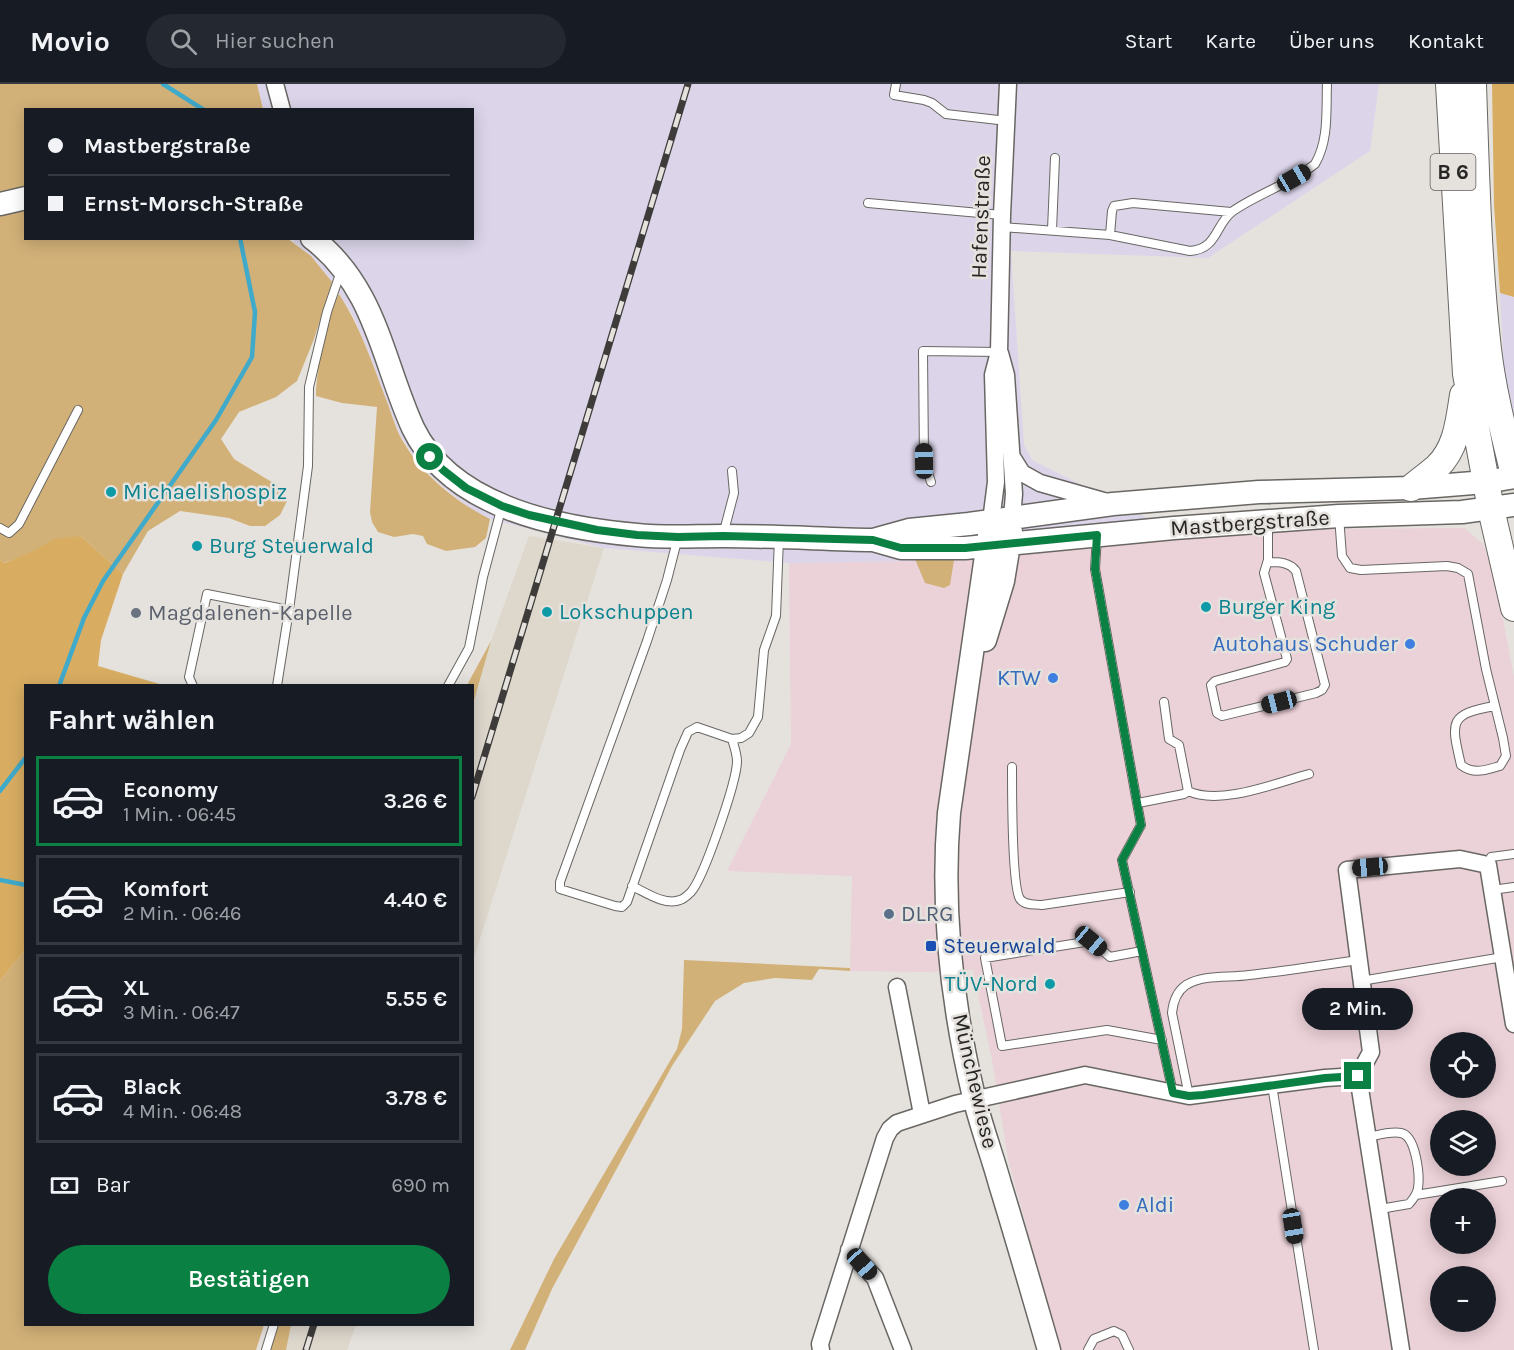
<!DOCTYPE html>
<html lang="de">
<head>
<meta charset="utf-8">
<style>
	body { margin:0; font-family:Karla,sans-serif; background:#242831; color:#f1f3f6; height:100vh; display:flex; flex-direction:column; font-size:22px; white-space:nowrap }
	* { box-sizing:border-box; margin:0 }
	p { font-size:20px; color:#9ea1a6 }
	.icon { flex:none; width:33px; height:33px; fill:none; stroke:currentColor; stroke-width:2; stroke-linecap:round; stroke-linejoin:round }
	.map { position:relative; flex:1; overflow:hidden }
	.panel { position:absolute; left:24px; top:600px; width:450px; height:642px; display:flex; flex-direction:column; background:#171b24; border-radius:0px; box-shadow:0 3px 15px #0003 }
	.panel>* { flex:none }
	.hud { position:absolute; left:24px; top:24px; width:450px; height:132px; border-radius:0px; box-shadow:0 3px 15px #0003; display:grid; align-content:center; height:132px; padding:0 24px; background:#171b24 }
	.controls { position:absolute; left:1430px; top:948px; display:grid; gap:12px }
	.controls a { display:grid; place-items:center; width:66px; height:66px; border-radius:50%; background:#171b24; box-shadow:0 3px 15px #0003; font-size:30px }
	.end { position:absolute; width:27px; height:27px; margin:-14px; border:8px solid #0b8043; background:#fff; box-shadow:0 0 0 3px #fff }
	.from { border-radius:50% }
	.bubble { position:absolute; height:42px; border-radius:21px; background:#171b24; box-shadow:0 3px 15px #0003; font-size:20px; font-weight:600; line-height:42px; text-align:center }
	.car { position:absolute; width:18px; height:36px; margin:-18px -9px; border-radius:8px; box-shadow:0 0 4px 2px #0007; background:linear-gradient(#222 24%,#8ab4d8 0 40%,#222 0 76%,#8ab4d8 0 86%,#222 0) }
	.hud b { display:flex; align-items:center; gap:21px; height:57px; font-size:22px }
	.hud b+b { border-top:2px solid #363941 }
	.hud i { width:15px; height:15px; background:#f1f3f6 }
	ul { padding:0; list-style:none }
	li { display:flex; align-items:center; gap:18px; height:90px; margin:0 12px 9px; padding:0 12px; border:3px solid #363941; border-radius:0px }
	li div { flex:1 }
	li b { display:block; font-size:22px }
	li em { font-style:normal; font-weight:600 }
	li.on { border-color:#0b8043 }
	li>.icon { width:54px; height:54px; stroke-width:1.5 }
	h2 { padding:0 24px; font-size:27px; line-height:72px }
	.pay { display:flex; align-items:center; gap:15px; height:66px; padding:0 24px; font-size:22px }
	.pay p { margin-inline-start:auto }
	.action { display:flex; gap:12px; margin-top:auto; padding:12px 24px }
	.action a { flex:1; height:69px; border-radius:36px; background:#0b8043; color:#fff; font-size:24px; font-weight:600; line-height:69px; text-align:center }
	header { display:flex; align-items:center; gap:36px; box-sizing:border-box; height:84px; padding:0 30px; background:#171b24; border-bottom:2px solid #363941 }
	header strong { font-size:28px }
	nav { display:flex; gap:33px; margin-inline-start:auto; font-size:21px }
	.search { width:420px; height:54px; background:#242831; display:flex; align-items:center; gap:15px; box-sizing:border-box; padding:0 21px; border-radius:33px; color:#9ea1a6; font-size:22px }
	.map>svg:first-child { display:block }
</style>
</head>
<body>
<header>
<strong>Movio</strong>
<div class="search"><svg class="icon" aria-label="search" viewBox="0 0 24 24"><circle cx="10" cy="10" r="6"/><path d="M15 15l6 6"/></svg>Hier suchen</div>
<nav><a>Start</a><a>Karte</a><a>Über uns</a><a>Kontakt</a></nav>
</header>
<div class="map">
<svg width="1514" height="1266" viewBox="0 0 1514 1266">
	<rect width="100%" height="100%" fill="#e5e2de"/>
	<path fill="#ebd1d8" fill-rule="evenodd" d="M1464,444L1483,460L1494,488L1514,593V1266H1060L1008,1075L992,976L973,886L926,888L850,887L852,792L727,787L791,660L789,479L960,476L1056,463L1181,451L1329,445ZM1440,958H1485V1004H1440ZM1440,1036H1485V1082H1440ZM1440,1114H1485V1160H1440ZM1440,1192H1485V1238H1440Z"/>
	<path fill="#dcd5ea" d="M257,0H1379L1370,67L1208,174L1011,167L1024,361L1032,376L1181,451L1056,463L960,476L789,479L604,464L490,435L471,425L444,404L417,378L399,349L367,264L352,230L332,198L311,172L294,158V155L472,154V26L263,25Z
		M1500,209L1514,213V337L1510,329L1504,288Z"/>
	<path fill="#ddd7cc" d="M529,452L604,464L473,877V620L491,557Z
		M291,1241V1240L356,1241L347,1266H286Z"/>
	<path fill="#d2b178" d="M0,0H257L263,25L26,26V154L288,155L311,172L332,198L314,255L297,297L276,313L239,328L221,355L234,375L280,403L287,417L280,431L265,442H250L229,434L180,427L148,447L123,490L81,452L3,479L0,476Z
		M339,210C359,241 371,275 384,310C389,322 393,336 398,348C416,386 454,417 490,435L486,454L475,463L446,467L427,460L423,452L413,450L394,453L378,448L372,438L370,428L377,323L342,319L316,312C316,287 327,231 339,210Z
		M915,475L954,476L950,501L944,504L925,499Z
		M491,557L473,620L472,602L467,601Z
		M25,866L26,1240L264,1241L256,1266H0V897Z
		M684,876L850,884V887L819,885L812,896L775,894L744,899L715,917L672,982L552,1205L525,1266H510L554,1175L677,965L682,945Z
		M274,1241H291L286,1266H266Z"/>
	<path fill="#d8ad62" d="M1492,0H1514V213L1500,209L1494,121Z
		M81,452L123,490L101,556L98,582L163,601L26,602L25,866L0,897V476L4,479L29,469L55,455Z"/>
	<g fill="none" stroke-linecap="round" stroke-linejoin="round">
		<path stroke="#40aaca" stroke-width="4.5" d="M163,0L204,26
			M59,602L84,534L103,497L216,336L252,273L255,228L240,154
			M0,707L26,673
			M0,796L26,801"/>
		<g stroke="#696763" stroke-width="10">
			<path id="lane" d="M896,0L894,11L924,16L932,19L946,30L1007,37
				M868,119L1002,131
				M1002,143L1110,151L1190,167C1218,165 1215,140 1233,127C1259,109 1290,100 1315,80C1329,56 1326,27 1327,0
				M1052,146L1055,74
				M1110,151L1112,127L1114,122L1133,119L1231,128
				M931,398L924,377L923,267L999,268
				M1339,432L1342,472L1350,484L1361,486L1447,482L1458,484L1468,490L1486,585L1503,654L1506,672L1500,682C1485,686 1474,691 1461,681C1451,638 1448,630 1495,622
				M1268,438V476L1264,489L1287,575L1285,578L1215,597L1211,601L1217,629L1222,632L1316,609L1322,606L1325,601L1296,487C1289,478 1279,478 1268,478
				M0,444L9,449L19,440L78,326
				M723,451L734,409L732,387
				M1097,452L1095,485L1141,741L1122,776L1173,1009
				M678,453L667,496L647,557L560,798V805L615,822L622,823L627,818L680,666L688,648L697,643L732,655L741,654L749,649L758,633L764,566L776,532L779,454
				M193,602L189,593L207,510L289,526
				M277,602L289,526L308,382L309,303L327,228L341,187
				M448,602L469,564L483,493L502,422
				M1012,683C1012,704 1012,803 1020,815C1025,822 1035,820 1042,821L1130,808
				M1188,707C1220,722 1276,699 1309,690
				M1138,719L1184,710L1188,707L1179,661L1169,655L1164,618
				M1488,781L1491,773L1514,770
				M632,802C645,808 665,822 680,816C684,815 688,811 691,808C704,793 737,697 737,677C737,670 734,662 732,655
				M1492,806L1514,803
				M1142,867L1110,873L1091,857L985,874L1002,962L1107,946L1162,956
				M1361,897L1503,873
				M1272,1001L1314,1266
				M1189,1012L1172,929C1173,918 1176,908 1186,901C1204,890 1229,894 1249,891C1286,887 1322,881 1359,876
				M1369,1053C1378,1051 1391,1047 1401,1049C1416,1052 1420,1091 1418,1104C1417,1111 1413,1115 1409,1120L1380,1125
				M1416,1111L1502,1097
				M266,1266L274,1240
				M1088,1266L1094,1255L1114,1247L1122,1251L1129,1266"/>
		</g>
		<g stroke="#696763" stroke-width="19">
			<path id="street" d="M275,0L282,26
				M1000,269L1006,291L1014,410L1012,434
				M1012,373L1022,389L1040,399L1107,418
				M991,437L996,398L993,291L999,268L1002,131L1008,0
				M897,903L922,1030
				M1358,992L1371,968L1347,786L1460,775L1488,781L1514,940
				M849,1166L875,1194L903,1266
				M821,1266L820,1260L885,1054L890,1045L897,1039L955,1020L1085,991L1189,1012L1325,994L1358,992L1401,1266"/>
		</g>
		<g stroke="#696763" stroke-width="25">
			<path id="secondary" d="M0,120L26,114
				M312,154C376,203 382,276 413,344C451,423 557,444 637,451C666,454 694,452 723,452C773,452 823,455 873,456L901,464H965L1174,444L1339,432L1462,428L1514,421
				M991,437L949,729C941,824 952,921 974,1013C981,1042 992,1071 1000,1100C1017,1155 1033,1211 1049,1266
				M873,456L909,446L969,440L1113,420L1259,408L1411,404L1486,398L1514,393
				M985,556L1003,497L1011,448"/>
		</g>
		<g stroke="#696763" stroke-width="28">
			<path id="primary" d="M1449,0L1466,290L1491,425L1514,524
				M1473,0C1476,89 1478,177 1488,265C1493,308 1504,349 1514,391
				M1411,404C1419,397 1429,390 1437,383C1457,364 1459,336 1463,311"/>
		</g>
		<use href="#lane" stroke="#fff" stroke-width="8"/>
		<use href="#street" stroke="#fff" stroke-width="16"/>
		<use href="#secondary" stroke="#fff" stroke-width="22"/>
		<use href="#primary" stroke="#fff" stroke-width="26"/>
		<g stroke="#3d3c3a" stroke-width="7">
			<path id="rail" d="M472,713L688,0
				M306,1266L314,1240"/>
		</g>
		<use href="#rail" stroke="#e5e2de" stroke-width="4.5" stroke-dasharray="14" stroke-linecap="butt"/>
	</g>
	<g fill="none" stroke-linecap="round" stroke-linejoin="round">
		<path stroke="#0b8043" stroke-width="8" d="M430,373L443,386L466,404L502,422L529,431L597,446L637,451L678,453L723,452L873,456L901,464H965L1097,451L1095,485L1141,741L1122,776L1173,1009L1189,1012L1203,1011L1325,994L1358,992"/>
	</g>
	<g fill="#0f9aa8" stroke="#e5e2de" stroke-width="2">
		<circle cx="111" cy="408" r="6"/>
		<circle cx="197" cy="462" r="6"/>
		<circle cx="1206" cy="523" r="6"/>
		<circle cx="547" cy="528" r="6"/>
		<circle cx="1050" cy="900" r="6"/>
	</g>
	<circle fill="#6b7280" stroke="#e5e2de" stroke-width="2" cx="136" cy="529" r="6"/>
	<g fill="#3f7fe0" stroke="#e5e2de" stroke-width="2">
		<circle cx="1410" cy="560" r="6"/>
		<circle cx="1053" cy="594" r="6"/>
		<circle cx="1124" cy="1121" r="6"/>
	</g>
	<circle fill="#5c6f8a" stroke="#e5e2de" stroke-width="2" cx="889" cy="830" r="6"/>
	<rect fill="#1a4fb4" stroke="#e5e2de" stroke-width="2" x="925" y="856" width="12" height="12" rx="3"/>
	<g text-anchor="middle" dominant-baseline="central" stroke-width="5" stroke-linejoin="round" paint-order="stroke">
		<rect fill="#e5e2de" stroke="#605e5c" stroke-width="1.5" x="1430.5" y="70" width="45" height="36" rx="4.5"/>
		<g font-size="21" font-weight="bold" fill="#272625">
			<text x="1453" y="88">B 6</text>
		</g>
		<g font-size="22" fill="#272625" stroke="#e5e2de">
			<text transform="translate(981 133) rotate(-88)">Hafenstraße</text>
			<text transform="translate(1250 439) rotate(-4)">Mastbergstraße</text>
			<text transform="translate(975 997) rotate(77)">Münchewiese</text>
		</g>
		<g font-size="22" fill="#0d838f" stroke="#e5e2de" text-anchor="start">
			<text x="123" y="408">Michaelishospiz</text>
			<text x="209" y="462">Burg Steuerwald</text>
			<text x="1218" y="523">Burger King</text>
			<text x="559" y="528">Lokschuppen</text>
			<text x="1038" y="900" text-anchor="end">TÜV-Nord</text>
		</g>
		<g font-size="22" fill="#5b616d" stroke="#e5e2de" text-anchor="start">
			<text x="148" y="529">Magdalenen-Kapelle</text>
		</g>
		<g font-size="22" fill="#366cbe" stroke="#e5e2de" text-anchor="end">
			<text x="1398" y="560">Autohaus Schuder</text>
			<text x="1041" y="594">KTW</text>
			<text x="1136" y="1121" text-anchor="start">Aldi</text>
		</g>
		<g font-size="22" fill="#4e5e75" stroke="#e5e2de" text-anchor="start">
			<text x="901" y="830">DLRG</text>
		</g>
		<g font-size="22" fill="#164399" stroke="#e5e2de" text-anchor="start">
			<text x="943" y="862">Steuerwald</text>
		</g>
	</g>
</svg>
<div class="controls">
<a><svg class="icon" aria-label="locate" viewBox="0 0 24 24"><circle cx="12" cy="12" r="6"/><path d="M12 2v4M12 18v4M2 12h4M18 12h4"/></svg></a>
<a><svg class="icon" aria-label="layers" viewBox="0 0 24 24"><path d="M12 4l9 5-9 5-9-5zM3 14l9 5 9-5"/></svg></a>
<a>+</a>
<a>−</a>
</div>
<i class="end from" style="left:430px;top:373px"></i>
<i class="end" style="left:1358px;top:992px"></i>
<div class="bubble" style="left:1302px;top:904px;width:111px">2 Min.</div>
<i class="car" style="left:1294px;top:94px;rotate:60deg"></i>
<i class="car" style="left:924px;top:377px;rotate:359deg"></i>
<i class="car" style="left:1279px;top:618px;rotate:256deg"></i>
<i class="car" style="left:1370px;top:783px;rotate:265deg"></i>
<i class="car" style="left:1091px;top:857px;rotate:130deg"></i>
<i class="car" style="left:1293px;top:1142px;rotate:171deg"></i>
<i class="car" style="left:862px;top:1180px;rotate:138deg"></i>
<div class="hud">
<b><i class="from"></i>Mastbergstraße</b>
<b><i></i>Ernst-Morsch-Straße</b>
</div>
<section class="panel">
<h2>Fahrt wählen</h2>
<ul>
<li class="on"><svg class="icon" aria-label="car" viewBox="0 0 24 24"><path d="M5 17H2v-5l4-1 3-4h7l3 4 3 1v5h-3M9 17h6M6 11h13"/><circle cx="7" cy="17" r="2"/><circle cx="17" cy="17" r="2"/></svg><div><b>Economy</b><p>1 Min. · 06:45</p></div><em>3.26 €</em></li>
<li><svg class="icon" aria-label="car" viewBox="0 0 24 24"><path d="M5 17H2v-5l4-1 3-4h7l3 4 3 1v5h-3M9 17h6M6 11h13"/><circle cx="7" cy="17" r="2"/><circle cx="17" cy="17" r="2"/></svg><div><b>Komfort</b><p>2 Min. · 06:46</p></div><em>4.40 €</em></li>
<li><svg class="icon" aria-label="car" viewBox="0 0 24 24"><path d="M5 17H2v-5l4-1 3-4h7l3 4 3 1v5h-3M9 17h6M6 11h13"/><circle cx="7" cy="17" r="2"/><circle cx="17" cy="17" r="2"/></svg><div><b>XL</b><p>3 Min. · 06:47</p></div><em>5.55 €</em></li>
<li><svg class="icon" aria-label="car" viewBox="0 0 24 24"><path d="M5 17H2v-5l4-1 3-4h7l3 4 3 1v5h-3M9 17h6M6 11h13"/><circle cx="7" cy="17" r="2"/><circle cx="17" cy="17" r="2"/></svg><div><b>Black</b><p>4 Min. · 06:48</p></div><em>3.78 €</em></li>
</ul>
<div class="pay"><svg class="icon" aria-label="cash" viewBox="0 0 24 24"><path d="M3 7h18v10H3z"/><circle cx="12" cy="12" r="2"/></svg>Bar<p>690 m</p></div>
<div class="action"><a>Bestätigen</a></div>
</section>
</div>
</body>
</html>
